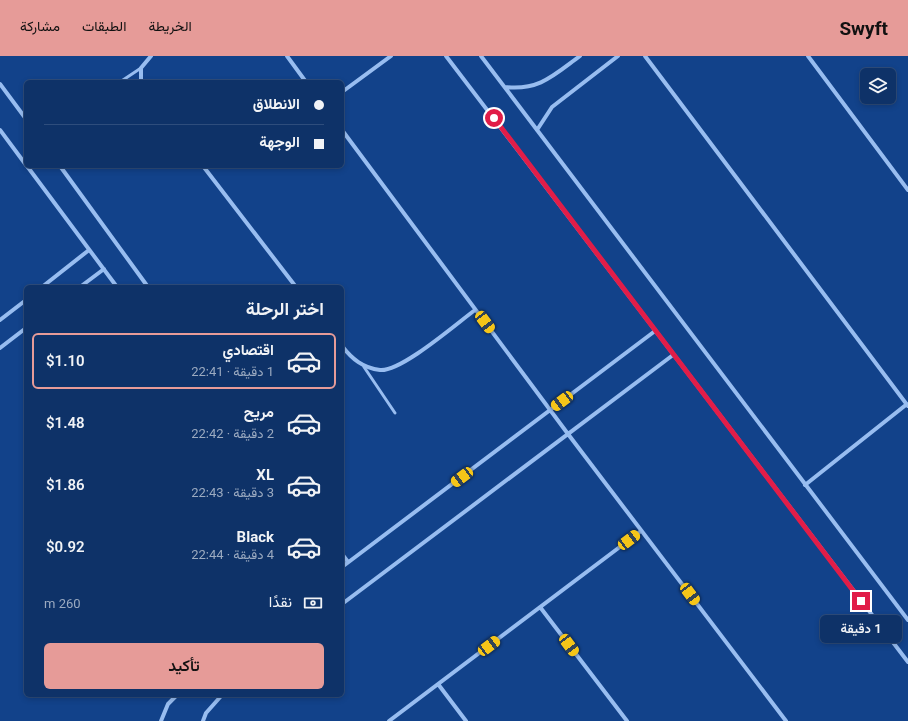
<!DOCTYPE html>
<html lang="ar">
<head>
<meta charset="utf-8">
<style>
	body { margin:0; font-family:Roboto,Vazirmatn,sans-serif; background:#173a6e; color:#f1f3f6; direction:rtl; height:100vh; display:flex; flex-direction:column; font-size:15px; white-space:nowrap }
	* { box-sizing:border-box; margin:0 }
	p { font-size:13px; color:#9baac0 }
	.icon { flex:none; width:22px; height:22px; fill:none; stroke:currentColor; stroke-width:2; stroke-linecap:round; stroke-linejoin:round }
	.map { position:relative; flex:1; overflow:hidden; direction:ltr }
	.drawer { position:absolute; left:24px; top:229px; width:320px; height:412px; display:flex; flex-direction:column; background:#0e3268; border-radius:6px; box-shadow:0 2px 6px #0003,0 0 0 1px #2e4d7c; direction:rtl }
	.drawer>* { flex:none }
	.banner { position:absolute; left:24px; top:24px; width:320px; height:88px; border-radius:6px; box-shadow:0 2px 6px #0003,0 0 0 1px #2e4d7c; direction:rtl; display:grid; align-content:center; height:88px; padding:0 20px; background:#0e3268 }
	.tools { position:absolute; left:860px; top:12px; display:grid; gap:8px }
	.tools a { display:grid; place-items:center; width:36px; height:36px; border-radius:6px; background:#0e3268; box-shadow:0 2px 6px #0003,0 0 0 1px #2e4d7c; font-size:20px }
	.end { position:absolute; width:18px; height:18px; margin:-9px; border:5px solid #e11d48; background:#fff; box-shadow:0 0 0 2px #fff }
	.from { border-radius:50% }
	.bubble { position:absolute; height:28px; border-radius:6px; background:#0e3268; box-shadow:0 2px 6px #0003,0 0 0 1px #2e4d7c; font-size:13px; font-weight:600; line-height:28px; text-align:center; direction:rtl }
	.car { position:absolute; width:12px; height:24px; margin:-12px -6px; border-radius:5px; box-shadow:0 0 3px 1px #0007; background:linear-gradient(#f5c518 24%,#345 0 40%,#f5c518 0 76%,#345 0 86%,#f5c518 0) }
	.banner b { display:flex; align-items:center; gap:14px; height:38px; font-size:15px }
	.banner b+b { border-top:1px solid #2e4d7c }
	.banner i { width:10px; height:10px; background:#f1f3f6 }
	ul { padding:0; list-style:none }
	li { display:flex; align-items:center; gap:12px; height:56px; margin:0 8px 6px; padding:0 12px; border:2px solid transparent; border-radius:6px }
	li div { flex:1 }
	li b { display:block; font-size:15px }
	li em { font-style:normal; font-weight:600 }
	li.current { border-color:#e69b98 }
	li>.icon { width:36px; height:36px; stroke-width:1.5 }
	h2 { padding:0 20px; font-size:18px; line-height:48px }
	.pay { display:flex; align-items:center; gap:10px; height:44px; padding:0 20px; font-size:15px }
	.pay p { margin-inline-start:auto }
	.primary-button { display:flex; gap:8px; margin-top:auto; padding:8px 20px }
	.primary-button a { flex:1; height:46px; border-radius:6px; background:#e69b98; color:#111; font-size:16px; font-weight:600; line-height:46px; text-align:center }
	header { display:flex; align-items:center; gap:24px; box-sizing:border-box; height:56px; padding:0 20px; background:#e69b98; color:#111 }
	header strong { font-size:19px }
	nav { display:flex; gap:22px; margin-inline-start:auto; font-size:14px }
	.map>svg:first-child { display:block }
</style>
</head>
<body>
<header>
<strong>Swyft</strong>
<nav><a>الخريطة</a><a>الطبقات</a><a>مشاركة</a></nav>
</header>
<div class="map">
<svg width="908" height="665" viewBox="0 0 908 665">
	<rect width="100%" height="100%" fill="#12428a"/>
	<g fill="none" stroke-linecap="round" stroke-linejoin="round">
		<path stroke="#98bdf0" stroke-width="3" d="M120,26L141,12
			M364,311L395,357"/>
		<path stroke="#98bdf0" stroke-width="4" d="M287,0L306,26
			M446,0L908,606
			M481,0L908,564
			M645,0L908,350
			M808,0L908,134
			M141,26V12L151,0
			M0,28L26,63
			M505,31C539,35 554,19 580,0
			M342,36L391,0
			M0,74L26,109
			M342,74L568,378L786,665
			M537,74L552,51L618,0
			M27,110L117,231
			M60,110L148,231
			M203,110L296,231
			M42,231L89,194
			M80,231L104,213
			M0,264L26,244
			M342,290C352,303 363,312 380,314C401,316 456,268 475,254
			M0,292L26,272
			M805,429L907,348
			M342,498L348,506
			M342,511L655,275
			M342,548L673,299
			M540,551L627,665
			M438,628L466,665
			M161,665L168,648L177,639
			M203,665L206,657L222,639
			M389,665L641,475"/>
	</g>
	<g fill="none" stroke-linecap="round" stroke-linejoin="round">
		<path stroke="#e11d48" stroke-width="5" d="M494,62L861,545"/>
	</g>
</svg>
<div class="tools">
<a><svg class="icon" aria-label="layers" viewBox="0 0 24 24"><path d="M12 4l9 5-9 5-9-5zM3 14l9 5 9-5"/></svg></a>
</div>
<i class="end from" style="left:494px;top:62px"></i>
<i class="end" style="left:861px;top:545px"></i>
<div class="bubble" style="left:820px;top:559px;width:82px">1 دقيقة</div>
<i class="car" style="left:485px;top:266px;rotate:143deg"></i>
<i class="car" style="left:562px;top:345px;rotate:233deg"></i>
<i class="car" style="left:462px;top:421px;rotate:233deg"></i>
<i class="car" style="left:629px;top:484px;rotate:53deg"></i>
<i class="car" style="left:690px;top:538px;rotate:143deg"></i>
<i class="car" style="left:569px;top:589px;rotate:143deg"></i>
<i class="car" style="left:489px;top:590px;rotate:53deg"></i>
<div class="banner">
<b><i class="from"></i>الانطلاق</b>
<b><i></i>الوجهة</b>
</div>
<section class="drawer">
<h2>اختر الرحلة</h2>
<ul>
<li class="current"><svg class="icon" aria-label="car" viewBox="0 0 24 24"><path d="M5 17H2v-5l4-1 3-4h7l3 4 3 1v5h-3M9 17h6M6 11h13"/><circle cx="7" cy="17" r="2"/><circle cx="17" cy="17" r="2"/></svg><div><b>اقتصادي</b><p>1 دقيقة · 22:41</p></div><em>$1.10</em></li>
<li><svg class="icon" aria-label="car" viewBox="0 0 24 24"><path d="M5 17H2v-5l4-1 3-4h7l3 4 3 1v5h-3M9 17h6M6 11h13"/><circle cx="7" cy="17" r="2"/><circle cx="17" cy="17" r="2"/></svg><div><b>مريح</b><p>2 دقيقة · 22:42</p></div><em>$1.48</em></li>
<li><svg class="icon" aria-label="car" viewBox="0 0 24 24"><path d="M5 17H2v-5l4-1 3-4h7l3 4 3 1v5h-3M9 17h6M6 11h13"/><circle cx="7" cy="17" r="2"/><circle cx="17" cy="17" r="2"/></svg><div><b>XL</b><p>3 دقيقة · 22:43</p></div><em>$1.86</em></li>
<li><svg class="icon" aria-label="car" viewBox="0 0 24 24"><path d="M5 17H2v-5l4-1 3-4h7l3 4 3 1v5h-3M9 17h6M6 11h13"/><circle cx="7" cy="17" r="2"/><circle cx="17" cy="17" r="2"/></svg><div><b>Black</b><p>4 دقيقة · 22:44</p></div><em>$0.92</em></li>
</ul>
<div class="pay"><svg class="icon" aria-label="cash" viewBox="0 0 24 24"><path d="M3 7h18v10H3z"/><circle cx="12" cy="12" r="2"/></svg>نقدًا<p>260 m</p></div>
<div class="primary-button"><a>تأكيد</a></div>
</section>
</div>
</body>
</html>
